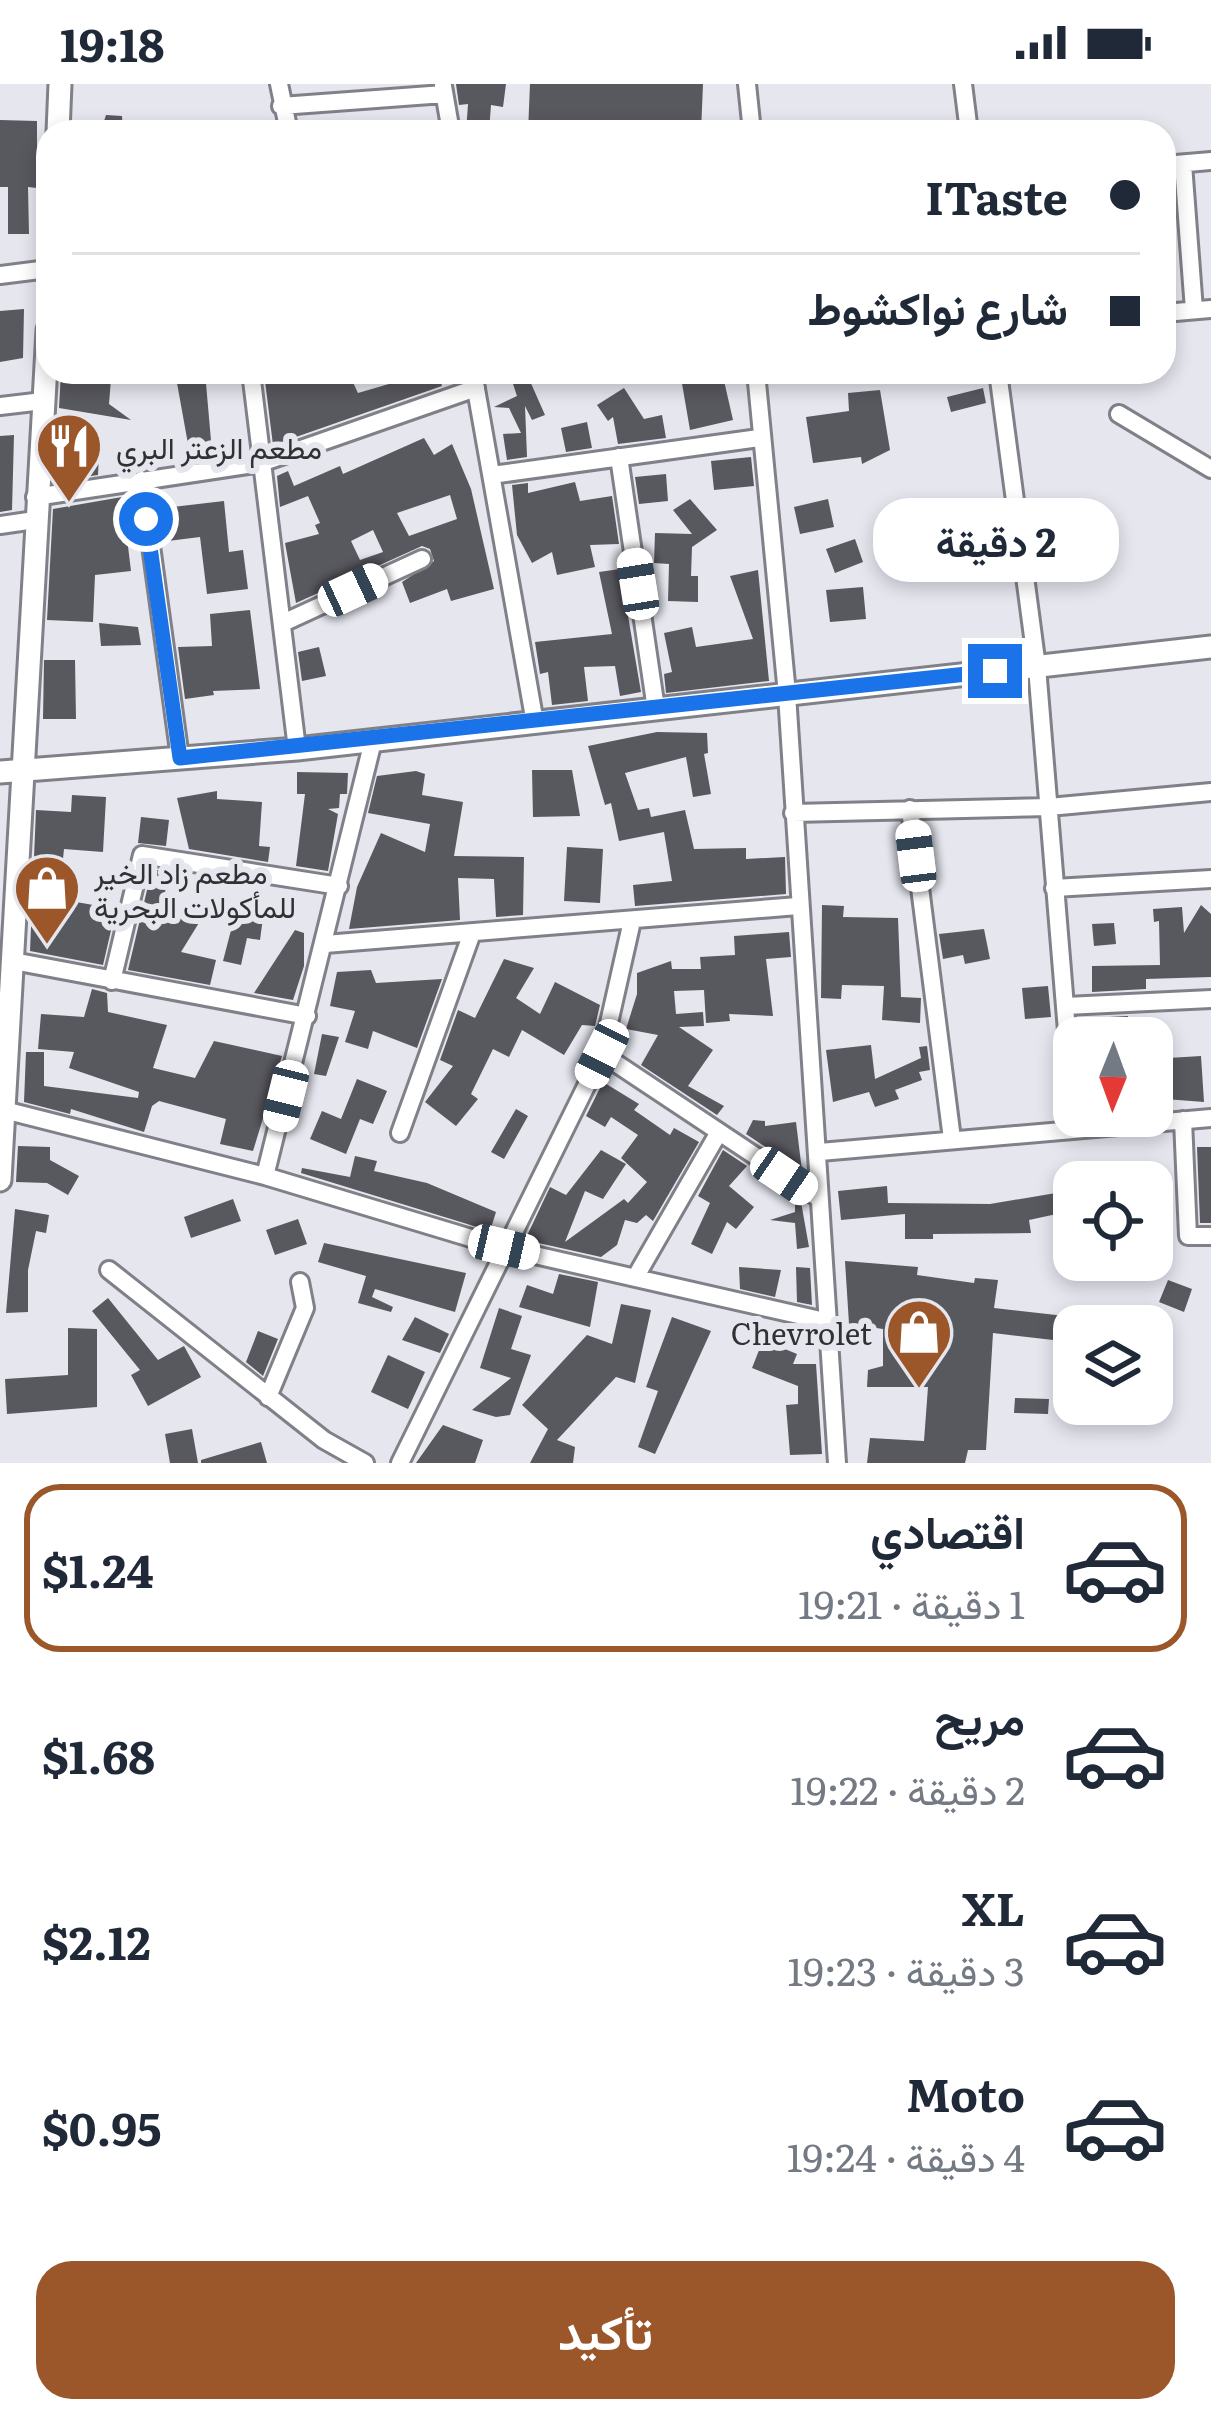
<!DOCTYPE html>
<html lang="ar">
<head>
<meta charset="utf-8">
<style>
	body { margin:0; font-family:Literata,Vazirmatn,serif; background:#f2f2f3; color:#1f2937; direction:rtl; height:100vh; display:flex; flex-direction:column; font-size:45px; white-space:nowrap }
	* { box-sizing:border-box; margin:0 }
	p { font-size:39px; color:#747a83 }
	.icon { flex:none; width:66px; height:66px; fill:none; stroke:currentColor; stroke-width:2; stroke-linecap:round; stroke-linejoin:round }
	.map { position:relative; height:1379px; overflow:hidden; direction:ltr }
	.details { display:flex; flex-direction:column; background:#fff; flex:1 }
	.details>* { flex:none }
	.top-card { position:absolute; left:36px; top:36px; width:1140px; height:264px; border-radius:36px; box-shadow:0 6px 18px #0003; direction:rtl; display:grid; align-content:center; height:264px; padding:0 36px; background:#fff }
	.needle { width:78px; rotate:181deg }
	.tools { position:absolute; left:1053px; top:933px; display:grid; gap:24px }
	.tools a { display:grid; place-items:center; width:120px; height:120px; border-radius:24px; background:#fff; box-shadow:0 6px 18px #0003; font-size:60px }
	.end { position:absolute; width:54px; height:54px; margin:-27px; border:15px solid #1a73e8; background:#fff; box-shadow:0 0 0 6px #fff }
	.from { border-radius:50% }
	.bubble { position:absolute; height:84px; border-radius:36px; background:#fff; box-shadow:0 6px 18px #0003; font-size:39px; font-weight:700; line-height:84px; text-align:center; direction:rtl }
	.car { position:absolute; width:36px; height:72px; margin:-36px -18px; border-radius:15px; box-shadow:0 0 9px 3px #0007; background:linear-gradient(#fff 24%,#345 0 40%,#fff 0 76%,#345 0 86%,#fff 0) }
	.top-card b { display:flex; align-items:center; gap:42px; height:114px; font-size:45px }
	.top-card b+b { border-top:3px solid #e0e1e3 }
	.top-card i { width:30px; height:30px; background:#1f2937 }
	ul { padding:21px 0 0; list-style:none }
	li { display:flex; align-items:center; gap:36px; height:168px; margin:0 24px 18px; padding:0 12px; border:6px solid transparent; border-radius:36px }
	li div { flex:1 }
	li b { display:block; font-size:45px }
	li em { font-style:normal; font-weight:700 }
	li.selected { border-color:#9b562a }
	li>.icon { width:108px; height:108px; stroke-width:1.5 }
	.button { display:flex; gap:24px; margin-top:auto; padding:24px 36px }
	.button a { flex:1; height:138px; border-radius:36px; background:#9b562a; color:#fff; font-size:48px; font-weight:700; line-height:138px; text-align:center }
	.status { display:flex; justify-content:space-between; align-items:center; height:84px; padding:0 60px; background:#fff; direction:ltr }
	.status svg { height:33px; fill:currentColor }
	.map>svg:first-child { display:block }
</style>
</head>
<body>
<div class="status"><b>19:18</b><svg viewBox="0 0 49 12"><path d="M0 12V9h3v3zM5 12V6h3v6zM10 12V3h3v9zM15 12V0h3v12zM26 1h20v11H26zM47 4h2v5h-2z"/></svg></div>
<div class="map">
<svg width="1211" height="1379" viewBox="0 0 1211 1379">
	<rect width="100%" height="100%" fill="#e5e6ee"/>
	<path fill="#58585f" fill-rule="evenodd" d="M456,0H506L503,23L491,21L489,48H466L468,20L459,21Z
		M530,0H703L701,48H528Z
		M106,31L122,32L123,48H86V37H104Z
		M0,36L37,37V104L28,103L29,150H8V103H0Z
		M24,225L23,274L0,278V227Z
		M61,288L111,295L109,320L131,336L59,324Z
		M175,288H205L212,368L190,371Z
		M348,288L358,309L430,288H438L442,302L273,361L264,289Z
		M509,288H526L545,331L532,336L525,322L527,373L507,376L503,350L521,349L509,324L494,323L517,312Z
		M680,288H722L733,336L690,346Z
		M624,304L644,335L662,331L666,354L618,360L613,333L608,337L597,321Z
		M983,304L986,319L951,328L947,313Z
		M880,306L890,366L862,380L861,373L813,379L806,333L849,327L848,309Z
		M587,338L592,364L566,368L561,344Z
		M14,351L12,426L0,428V352Z
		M424,354L434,371L452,360L471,405L494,505L451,517L447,505L410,519L402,498L434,477L430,465L422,462L296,519L285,459L319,450L315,441L320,439L308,412L280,423L277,392L288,387L294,402L340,382L343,390ZM450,411L457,435L409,452L397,429ZM373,446L383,468L360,476L351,457Z
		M58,367L99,369L98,391L57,397Z
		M751,373L754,402L714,406L711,377Z
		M666,390L668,417L639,420L635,393Z
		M575,398L580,417L612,412L619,460L590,461L595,483L557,491L552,468L532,479L517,451L512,401L528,399V409Z
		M122,413L131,487L95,491L93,538L47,536L53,425Z
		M690,415L717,446L692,463L691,492H698V518L668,517L669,480L654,479L655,449L692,450L673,426Z
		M828,415L834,443L800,450L794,423Z
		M224,417L229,468L243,466L248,505L207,510L200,453L168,457L164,424Z
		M855,455L863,478L835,489L826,465Z
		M620,485L641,608L620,612L615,582L584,583L588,617L552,621L548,588L540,590L535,558L612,550L599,488Z
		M758,486L769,597L666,609L664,590L672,588L664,549L692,543L696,563L753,555L730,492Z
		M863,503L866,535L830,538L826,506Z
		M250,526L260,605L213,607L214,611L185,615L178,563L212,562L210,530Z
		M99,539L138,543L141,561L101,562Z
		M319,563L326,592L302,597L298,568Z
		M44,576H75L76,635H43Z
		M657,648L707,649L708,669L704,670L711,710L693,713L686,673L625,689L638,726L649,724L651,733L685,726L694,765L746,764V775L785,773L786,810L635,822L633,801L672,797L664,748L619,757L611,719L605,721L588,662Z
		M532,686H572L580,732L533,733Z
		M416,687L425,690L422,711L463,718L454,772L524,773L523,831L496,833L494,795L458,794L460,836L349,845L357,803L381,749L425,768L430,740L368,729L377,692Z
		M297,688L348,689L347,710H340L339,724L328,725L338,730L328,787L296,782L305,710H297Z
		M217,707V715L262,718L259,762L270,763L268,778L189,765L177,714Z
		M72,711L106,713L103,768L64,765L59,815L116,825L103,881L30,867L36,726L71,728Z
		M141,733L169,736L166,762L138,759Z
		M567,763L603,765L600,819L564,817Z
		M152,785L170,788L163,816L205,829L181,868L216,876L210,901L128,886Z
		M822,821L844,822L843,833L898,834L901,913L921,914L920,939L882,936L884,902L842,901L841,915L821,914Z
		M1201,821L1211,830V893L1146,895V905L1092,908V882L1160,881L1159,837L1154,838L1153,825L1182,823L1184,849Z
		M237,823L264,826L260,856L247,854L241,881L223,877Z
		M1114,839L1116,860L1094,862L1092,840Z
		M984,845L990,875L965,880L963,871L943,875L939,850Z
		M295,846L304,849V882L293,916L254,909Z
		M789,848L791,873L766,875L773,932L729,930L730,937L706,939L704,906L674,907L676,930L703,928L704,942L679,943L713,966L688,1002L724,1022L717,1031L641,981L658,951L626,945L637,910V889L671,877L672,885H701L700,873L735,871L734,852Z
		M504,875L534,884L516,914L540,930L555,898L600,921L595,942L582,941L564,971L522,946L509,973L493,965L471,1010L478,1015L456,1042L425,1018L453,982L440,976L458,926L475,934Z
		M371,886L376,899L442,895L417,964L373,947L368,965L345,958L355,927L330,922L337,888Z
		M1048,902L1051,933L1025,935L1022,904Z
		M92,905L107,909L108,928L167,941L153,984L195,994L214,957L282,972L253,1067L220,1060L226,1035L159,1017L152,1022L144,1048L71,1025L70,1030L24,1018L26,968H44V1002L138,1014L139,1008L69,984L74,968L38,965L41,930L84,933Z
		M1128,932L1129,954H1091L1089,934Z
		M322,950L339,953L326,992L314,990Z
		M871,961L875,995L921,974L919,963L927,962L930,986L919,988L922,996L895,1006L899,1015L875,1023L869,1008L833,1018L826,966Z
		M1201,972L1204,1018L1152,1014V975Z
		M357,995L387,1007L373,1040L360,1035L346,1070L310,1055L322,1027L341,1035Z
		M603,998L639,1020L634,1026L670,1051L674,1044L699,1058L653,1137L646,1131L637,1139L625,1136L617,1161L601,1173L525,1156L550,1103L566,1111L601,1066L626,1080L603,1115L585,1107L565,1158L624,1115L628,1119L647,1098L621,1074L638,1051L611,1033L605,1043L586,1032Z
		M516,1025L528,1032L504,1075L491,1068Z
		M753,1036L765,1037V1042L796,1038L802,1087L746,1050Z
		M18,1062L50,1063V1076L79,1092L68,1111L47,1099L16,1098Z
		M1197,1063H1211V1139H1200Z
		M723,1066L747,1082L729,1102L754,1123L736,1145L727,1138L712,1170L691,1160L710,1119L698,1112Z
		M355,1072L377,1077L374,1087L427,1099L496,1128L490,1147L301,1089L302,1084L350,1093Z
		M1162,1089L1168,1152L1152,1153V1090Z
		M887,1102L888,1119L990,1120L1062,1108L1066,1128L1029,1136L1031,1149L933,1150V1155H905V1130L841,1136L838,1107Z
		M233,1115L241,1137L191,1154L184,1133Z
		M795,1118H801L809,1163L797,1165L795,1139L770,1136L795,1128Z
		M15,1125L49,1131L46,1149L36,1147L28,1186V1228L6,1229Z
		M298,1135L307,1160L275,1171L266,1146Z
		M324,1159L466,1189L455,1228L375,1205L372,1213L393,1223L391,1228L358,1219L366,1192L318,1178Z
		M845,1177L918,1183L917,1191L974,1199L975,1194L998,1196L994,1224L1074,1233V1321H1064L1062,1257L993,1249L986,1366H968L965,1379H867L870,1354L924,1357L928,1303H867L868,1286L883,1282V1245L849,1240Z
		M739,1183L781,1186L775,1213L740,1205Z
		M796,1183L810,1184L812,1221L797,1218Z
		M559,1190L598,1198L590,1243L519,1223L527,1201L553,1210Z
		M1168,1196L1192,1205L1184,1228L1159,1218Z
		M108,1214L158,1276L184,1262L201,1293L148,1322L131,1291L140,1286L92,1227Z
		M621,1220L651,1226L635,1299L616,1293L557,1356L575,1363L573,1379H530L548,1345L522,1321L587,1251L612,1260Z
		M499,1224L522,1232L511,1265L531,1271L510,1331L496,1333L472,1326L511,1294L480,1284Z
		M415,1233L449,1250L440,1269L402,1256Z
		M672,1233L711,1247L655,1370L638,1363L658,1307L646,1303Z
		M68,1244L97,1245V1323L7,1330L5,1295L68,1291Z
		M258,1247L278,1255L263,1292L246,1278Z
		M763,1256L797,1270L793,1280H816L822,1370L790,1371L786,1321L798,1320V1302L752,1284Z
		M388,1271L425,1288L408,1325L371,1308Z
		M1015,1314L1049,1315L1048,1330L1014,1329Z
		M443,1341L483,1356L475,1379H416Z
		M192,1345L198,1379H170L165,1350Z
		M261,1358L267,1379H201V1376Z"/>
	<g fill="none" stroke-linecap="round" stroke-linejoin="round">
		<g stroke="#808088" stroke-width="22">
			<path id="minor" d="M279,0L289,48
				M747,0L752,48
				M963,0L969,48
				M443,2L451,48
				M281,22L444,10
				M1183,80L1194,226
				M1164,81L1211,77
				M0,191L48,185
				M1164,229L1211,225
				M251,288L297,665
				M473,288L535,639
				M756,288L787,610L837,1379
				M998,288L1037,583L1075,1044
				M0,322L43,317
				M1119,330L1211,385
				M619,373L656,625
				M492,391L759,354
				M142,396L180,674
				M35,413L261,379L476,304
				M0,441L35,436
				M285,538L422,475
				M910,725L952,1055
				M793,729L1049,723L1211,708
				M1054,804L1211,795
				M325,860L798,822
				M13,877L307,932
				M112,897L142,771L339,802
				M1066,922L1211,915
				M602,970L817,1113
				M0,1025L265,1092L504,1164L829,1238
				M1183,1036L1188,1152H1211
				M400,1049L472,849
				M820,1068L1211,1034
				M265,1092L373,657
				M109,1186L324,1356L365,1379
				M635,1194L719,1048
				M268,1313L305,1224L300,1198
				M400,1379L602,970L632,837"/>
		</g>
		<g stroke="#808088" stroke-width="27">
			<path id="tertiary" d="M58,48L60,0
				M0,688L297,665L1211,563
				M0,1096L48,246"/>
		</g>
		<use href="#minor" stroke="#fff" stroke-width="16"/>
		<use href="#tertiary" stroke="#fff" stroke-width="21"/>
	</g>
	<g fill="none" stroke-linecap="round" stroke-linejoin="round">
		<path stroke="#1a73e8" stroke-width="15" d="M146,435L180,674L995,587"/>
	</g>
	<defs>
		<g id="restaurant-pin" transform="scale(3.45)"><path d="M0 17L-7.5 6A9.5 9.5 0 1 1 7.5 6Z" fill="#9b562a" stroke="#e5e6ee"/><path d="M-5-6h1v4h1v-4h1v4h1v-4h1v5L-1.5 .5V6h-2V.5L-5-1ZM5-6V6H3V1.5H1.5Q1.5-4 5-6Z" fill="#fff"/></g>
		<g id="shop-pin" transform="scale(3.45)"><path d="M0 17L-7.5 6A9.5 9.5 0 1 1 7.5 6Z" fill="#9b562a" stroke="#e5e6ee"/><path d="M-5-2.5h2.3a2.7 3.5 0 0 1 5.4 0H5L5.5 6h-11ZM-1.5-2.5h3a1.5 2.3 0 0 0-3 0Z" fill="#fff"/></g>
	</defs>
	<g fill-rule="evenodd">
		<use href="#restaurant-pin" x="69" y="362"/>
		<use href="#shop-pin" x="47" y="804"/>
		<use href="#shop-pin" x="919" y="1248"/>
	</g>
	<g text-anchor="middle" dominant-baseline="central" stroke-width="12" stroke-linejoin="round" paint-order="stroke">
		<g font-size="30" fill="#313134" stroke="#e5e6ee" text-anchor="start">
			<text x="116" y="362">مطعم الزعتر البري</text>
			<text x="94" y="787">مطعم زاد الخير<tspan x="94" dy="34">للمأكولات البحرية</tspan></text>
			<text x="872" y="1248" text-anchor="end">Chevrolet</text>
		</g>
	</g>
</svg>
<div class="tools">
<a><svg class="needle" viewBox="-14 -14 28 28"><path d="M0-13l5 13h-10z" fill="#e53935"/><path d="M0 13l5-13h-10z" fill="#747a83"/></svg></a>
<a><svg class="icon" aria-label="locate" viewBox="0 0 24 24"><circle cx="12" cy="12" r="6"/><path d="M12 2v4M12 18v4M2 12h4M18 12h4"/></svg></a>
<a><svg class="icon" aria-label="layers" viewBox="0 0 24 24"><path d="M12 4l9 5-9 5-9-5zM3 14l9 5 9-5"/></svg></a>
</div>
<i class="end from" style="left:146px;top:435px"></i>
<i class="end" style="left:995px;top:587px"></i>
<div class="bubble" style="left:873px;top:414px;width:246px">2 دقيقة</div>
<i class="car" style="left:638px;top:500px;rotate:351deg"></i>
<i class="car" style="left:353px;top:506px;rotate:65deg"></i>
<i class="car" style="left:916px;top:772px;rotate:353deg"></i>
<i class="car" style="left:602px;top:970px;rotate:207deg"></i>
<i class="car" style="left:286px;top:1012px;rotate:194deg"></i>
<i class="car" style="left:784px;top:1092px;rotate:124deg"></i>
<i class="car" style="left:504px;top:1163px;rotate:103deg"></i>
<div class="top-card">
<b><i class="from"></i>ITaste</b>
<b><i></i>شارع نواكشوط</b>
</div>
</div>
<section class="details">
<ul>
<li class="selected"><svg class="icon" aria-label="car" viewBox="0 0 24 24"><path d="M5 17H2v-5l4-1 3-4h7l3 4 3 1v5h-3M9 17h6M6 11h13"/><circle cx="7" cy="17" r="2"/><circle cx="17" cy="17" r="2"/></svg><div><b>اقتصادي</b><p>1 دقيقة · 19:21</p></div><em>$1.24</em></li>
<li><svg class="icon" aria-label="car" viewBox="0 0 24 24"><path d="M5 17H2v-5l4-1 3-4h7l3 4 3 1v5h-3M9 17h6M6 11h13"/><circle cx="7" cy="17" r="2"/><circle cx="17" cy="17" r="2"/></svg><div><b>مريح</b><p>2 دقيقة · 19:22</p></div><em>$1.68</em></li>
<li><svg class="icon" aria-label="car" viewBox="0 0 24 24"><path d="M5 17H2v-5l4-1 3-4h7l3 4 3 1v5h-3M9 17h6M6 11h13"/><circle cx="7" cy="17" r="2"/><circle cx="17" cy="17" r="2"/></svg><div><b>XL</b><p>3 دقيقة · 19:23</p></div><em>$2.12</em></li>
<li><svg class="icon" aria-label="car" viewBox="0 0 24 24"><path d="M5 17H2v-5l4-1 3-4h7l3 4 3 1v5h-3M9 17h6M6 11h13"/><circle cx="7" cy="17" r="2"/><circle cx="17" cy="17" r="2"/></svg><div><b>Moto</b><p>4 دقيقة · 19:24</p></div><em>$0.95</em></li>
</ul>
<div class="button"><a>تأكيد</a></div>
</section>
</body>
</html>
